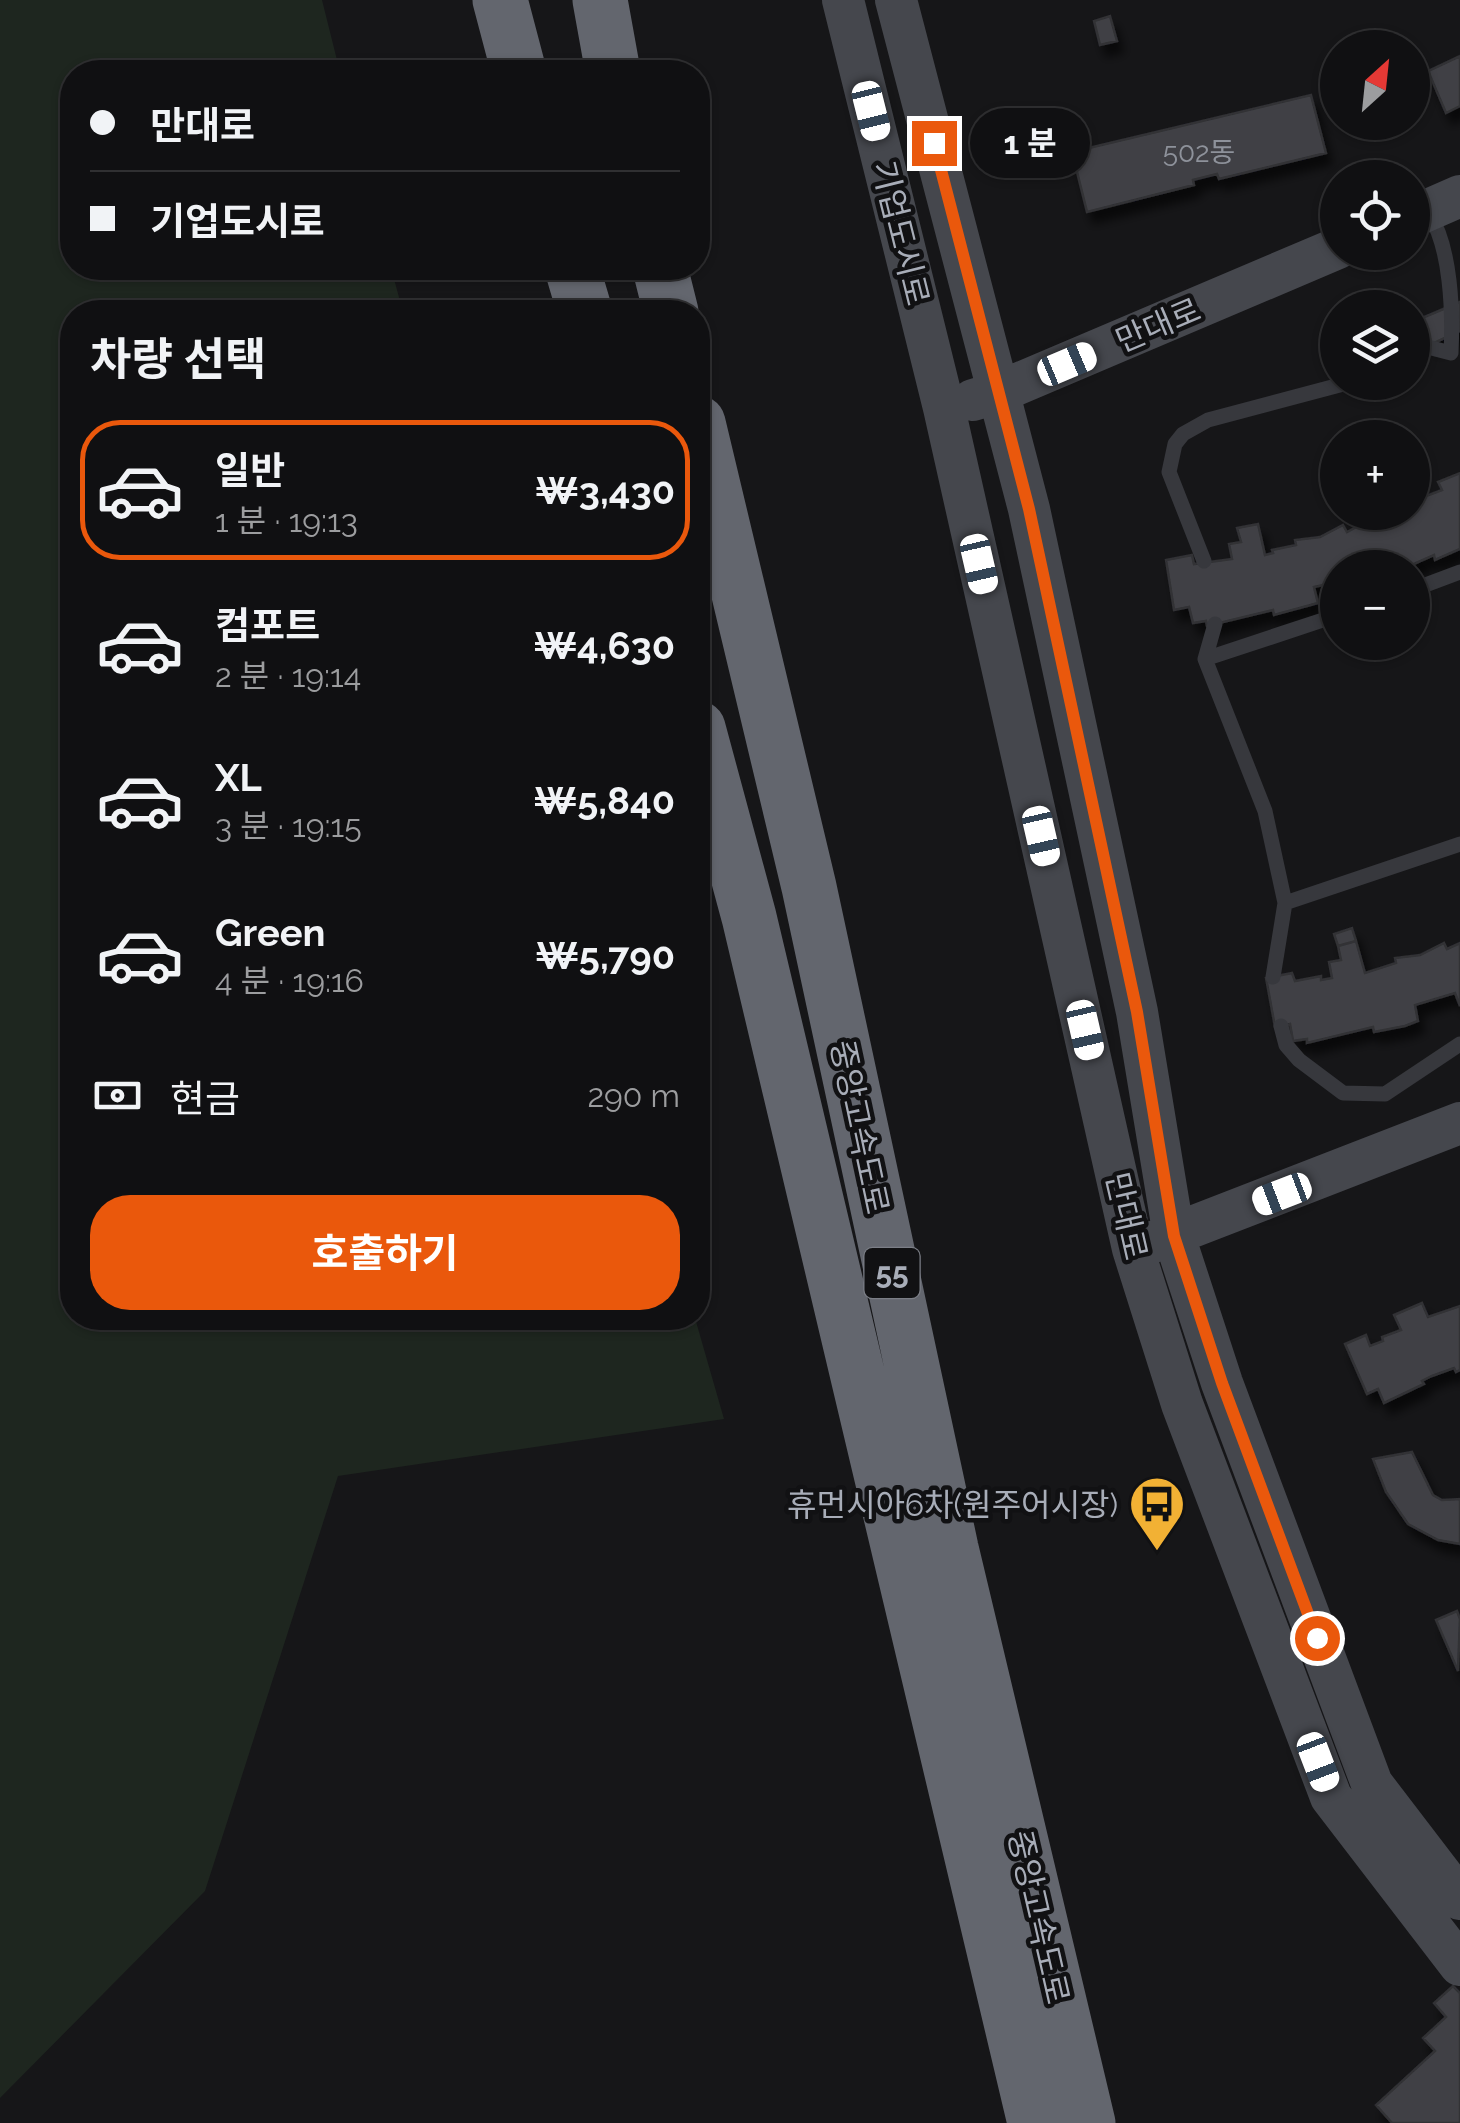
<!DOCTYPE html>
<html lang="ko">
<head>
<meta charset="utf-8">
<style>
	body { margin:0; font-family:Raleway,"Noto Sans KR",sans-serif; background:#19191b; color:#f1f3f6; height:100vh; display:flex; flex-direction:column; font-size:38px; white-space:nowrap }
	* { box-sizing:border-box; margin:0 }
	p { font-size:32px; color:#9c9d9f }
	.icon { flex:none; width:55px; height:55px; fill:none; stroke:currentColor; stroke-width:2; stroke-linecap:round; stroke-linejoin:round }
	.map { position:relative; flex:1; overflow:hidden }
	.drawer { position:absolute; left:60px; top:300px; width:650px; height:1030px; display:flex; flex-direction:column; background:#101012; border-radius:40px; box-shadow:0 2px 8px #0004,0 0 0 2px #303032 }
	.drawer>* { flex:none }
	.guide { position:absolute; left:60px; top:60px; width:650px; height:220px; border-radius:40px; box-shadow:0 2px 8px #0004,0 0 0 2px #303032; display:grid; align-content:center; height:220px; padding:0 30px; background:#101012 }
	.needle { width:65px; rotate:27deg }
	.buttons { position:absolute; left:1320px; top:30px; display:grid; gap:20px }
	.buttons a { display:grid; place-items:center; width:110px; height:110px; border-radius:50%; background:#101012; box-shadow:0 2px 8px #0004,0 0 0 2px #303032; font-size:50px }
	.end { position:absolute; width:45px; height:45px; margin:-22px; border:12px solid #ea580c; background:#fff; box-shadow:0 0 0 5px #fff }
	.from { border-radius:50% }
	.bubble { position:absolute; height:70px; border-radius:35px; background:#101012; box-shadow:0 2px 8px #0004,0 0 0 2px #303032; font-size:32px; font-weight:700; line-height:70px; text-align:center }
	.car { position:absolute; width:30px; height:60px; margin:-30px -15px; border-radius:12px; box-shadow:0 0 8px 2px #0007; background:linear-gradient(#fff 24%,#345 0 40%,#fff 0 76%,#345 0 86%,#fff 0) }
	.guide b { display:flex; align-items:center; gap:35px; height:95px; font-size:38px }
	.guide b+b { border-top:2px solid #303032 }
	.guide i { width:25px; height:25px; background:#f1f3f6 }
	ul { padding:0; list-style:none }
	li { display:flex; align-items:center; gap:30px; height:140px; margin:0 20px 15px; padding:0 10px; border:5px solid transparent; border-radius:40px }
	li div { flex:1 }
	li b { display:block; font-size:38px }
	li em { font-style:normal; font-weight:700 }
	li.selected { border-color:#ea580c }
	li>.icon { width:90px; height:90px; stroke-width:1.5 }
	h2 { padding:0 30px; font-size:45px; line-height:120px }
	.pay { display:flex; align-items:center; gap:25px; height:110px; padding:0 30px; font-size:38px }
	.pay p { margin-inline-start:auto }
	.action { display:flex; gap:20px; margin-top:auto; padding:20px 30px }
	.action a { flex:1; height:115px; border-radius:40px; background:#ea580c; color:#fff; font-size:40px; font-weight:700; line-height:115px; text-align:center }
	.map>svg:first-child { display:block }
</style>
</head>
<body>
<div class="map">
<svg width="1460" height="2123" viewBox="0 0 1460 2123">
	<defs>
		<filter id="shadow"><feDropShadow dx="6" dy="11" stdDeviation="5" flood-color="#0009"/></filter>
	</defs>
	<rect width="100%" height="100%" fill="#161618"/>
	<path fill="#1e261f" d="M0,0H322L340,72H72V268H391L403,312H72V1318H695L724,1419L338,1476L205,1891L0,2098Z"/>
	<path fill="#404145" stroke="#303034" stroke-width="2.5" filter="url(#shadow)" d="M1110,16L1117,41L1100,45L1094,21Z
		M1460,56V106L1446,113L1428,71Z
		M1311,95L1326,153L1219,179L1217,174L1193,180L1194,185L1087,212L1072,152Z
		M1460,302V331L1432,344L1422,318Z
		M1460,473V549L1435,560L1434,555L1405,568H1338V582L1314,587L1318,603L1274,615L1273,610L1207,626L1206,621L1193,623L1189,607L1174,610L1166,560L1192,555L1194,564L1232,559L1229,544L1241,542L1237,528L1258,524L1265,555L1273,553L1272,550L1296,545L1295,540L1320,537L1343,525L1347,532L1369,520L1371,524L1381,519L1378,512H1412V507L1420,504L1418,499L1442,490L1438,482Z
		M1352,928L1356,941L1338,946L1334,934Z
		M1356,941L1365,973L1396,963L1395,958L1420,955L1444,943L1447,949L1460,943V1006L1455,993L1415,1005L1418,1021L1405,1026L1374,1032L1373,1027L1307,1043V1039L1293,1041L1290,1024L1275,1027L1266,978L1292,973L1295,981L1321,976V980L1332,978L1329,962L1341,960L1338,946Z
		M1422,1303L1428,1317L1460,1306V1370L1456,1372L1454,1368L1432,1376L1422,1381L1424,1384L1384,1403L1378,1389L1367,1394L1345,1344L1366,1335L1370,1346L1383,1341L1382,1337L1401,1330L1394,1315Z
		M1412,1452L1433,1495L1442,1500L1460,1499V1544L1438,1540L1408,1524L1386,1492L1373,1459Z
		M1457,1611L1460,1619L1458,1671L1436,1620Z
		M1453,1986L1460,1993V2123H1392L1376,2105L1435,2051L1423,2038L1446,2017L1434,2003Z"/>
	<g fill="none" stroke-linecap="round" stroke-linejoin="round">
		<path stroke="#37383d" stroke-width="15" d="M1412,343L1451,353C1453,312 1451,247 1429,214
			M1204,561L1169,472L1175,444L1183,434L1208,420L1351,382
			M1412,590L1460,572
			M1215,624L1205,659L1265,811L1285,903L1273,977
			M1205,659L1338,615
			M1285,903L1460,844
			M1281,1026L1286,1045L1299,1060L1343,1093L1385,1094L1460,1044"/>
		<path stroke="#45474d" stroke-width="42" d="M843,0L944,408L1133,1249L1182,1404L1331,1797L1460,1965
			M896,0L1029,509L1137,1012L1174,1236L1222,1383L1372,1784L1460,1899
			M1412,217L1460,196
			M973,400L999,392L1338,248
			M1148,1244L1460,1123"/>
		<path stroke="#63666e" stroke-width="55" d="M500,0L519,72
			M600,0L613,72
			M572,268L585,312
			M660,268L671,312
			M698,423L809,887L951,1548L1088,2123
			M698,728L749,917L1035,2123"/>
	</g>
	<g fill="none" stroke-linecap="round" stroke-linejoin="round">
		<path stroke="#ea580c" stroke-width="12" d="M934,143L1029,509L1137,1012L1174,1236L1222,1383L1317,1638"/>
	</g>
	<defs>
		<g id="bus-pin" transform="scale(2.875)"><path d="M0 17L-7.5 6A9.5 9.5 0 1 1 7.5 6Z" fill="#f2b134" stroke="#111113"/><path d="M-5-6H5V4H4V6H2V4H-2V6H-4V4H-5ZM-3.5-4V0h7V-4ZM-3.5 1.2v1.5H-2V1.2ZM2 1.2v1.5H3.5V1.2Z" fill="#111"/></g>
	</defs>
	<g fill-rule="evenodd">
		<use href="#bus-pin" x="1157" y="1504"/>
	</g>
	<g text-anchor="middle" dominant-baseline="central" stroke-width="9" stroke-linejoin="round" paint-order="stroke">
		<g font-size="28" fill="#8e929b">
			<text x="1199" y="152">502동</text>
		</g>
		<rect fill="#111113" stroke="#7b7e86" stroke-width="2.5" x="864.5" y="1248" width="55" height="50" rx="8"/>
		<g font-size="30" font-weight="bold" fill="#a8adb8">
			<text x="892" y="1273">55</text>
		</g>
		<g font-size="32" fill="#a8adb8" stroke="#111113">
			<text transform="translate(901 233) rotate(76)">기업도시로</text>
			<text transform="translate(1158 325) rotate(-23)">만대로</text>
			<text transform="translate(860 1127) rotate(78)">중앙고속도로</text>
			<text transform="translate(1127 1216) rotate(77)">만대로</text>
			<text transform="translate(1039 1917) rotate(77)">중앙고속도로</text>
		</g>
		<g font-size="32" fill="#a8adb8" stroke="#111113" text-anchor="end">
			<text x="1118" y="1504">휴먼시아6차(원주어시장)</text>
		</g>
	</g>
</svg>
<div class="buttons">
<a><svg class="needle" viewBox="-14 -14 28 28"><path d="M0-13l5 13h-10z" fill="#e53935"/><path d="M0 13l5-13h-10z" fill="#9c9d9f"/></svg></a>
<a><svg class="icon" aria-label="locate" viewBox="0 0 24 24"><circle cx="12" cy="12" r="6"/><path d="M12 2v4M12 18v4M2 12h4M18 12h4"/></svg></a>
<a><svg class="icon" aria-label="layers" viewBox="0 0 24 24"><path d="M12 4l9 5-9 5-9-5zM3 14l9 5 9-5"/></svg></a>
<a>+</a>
<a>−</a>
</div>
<i class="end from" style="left:1317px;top:1638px"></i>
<i class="end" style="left:934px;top:143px"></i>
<div class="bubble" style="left:970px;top:108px;width:120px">1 분</div>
<i class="car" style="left:871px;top:111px;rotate:166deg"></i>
<i class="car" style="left:1067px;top:364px;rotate:67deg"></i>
<i class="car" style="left:979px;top:564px;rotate:167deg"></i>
<i class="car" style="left:1041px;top:836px;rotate:167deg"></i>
<i class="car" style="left:1085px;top:1030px;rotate:167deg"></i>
<i class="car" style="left:1282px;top:1194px;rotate:249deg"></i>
<i class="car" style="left:1318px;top:1762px;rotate:159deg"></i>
<div class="guide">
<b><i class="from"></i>만대로</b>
<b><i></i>기업도시로</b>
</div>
<section class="drawer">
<h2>차량 선택</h2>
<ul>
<li class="selected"><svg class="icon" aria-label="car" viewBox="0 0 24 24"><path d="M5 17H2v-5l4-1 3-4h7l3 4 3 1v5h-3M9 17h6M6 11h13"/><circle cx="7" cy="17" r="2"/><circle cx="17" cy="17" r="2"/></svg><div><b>일반</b><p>1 분 · 19:13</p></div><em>₩3,430</em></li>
<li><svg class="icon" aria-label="car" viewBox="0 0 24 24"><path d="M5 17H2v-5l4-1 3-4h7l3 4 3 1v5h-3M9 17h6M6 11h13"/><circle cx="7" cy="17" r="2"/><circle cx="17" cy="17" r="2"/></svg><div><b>컴포트</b><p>2 분 · 19:14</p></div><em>₩4,630</em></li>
<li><svg class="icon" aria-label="car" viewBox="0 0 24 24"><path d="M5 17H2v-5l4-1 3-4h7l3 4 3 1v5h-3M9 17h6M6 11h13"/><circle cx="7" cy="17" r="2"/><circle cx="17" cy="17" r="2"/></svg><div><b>XL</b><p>3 분 · 19:15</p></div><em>₩5,840</em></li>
<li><svg class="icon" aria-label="car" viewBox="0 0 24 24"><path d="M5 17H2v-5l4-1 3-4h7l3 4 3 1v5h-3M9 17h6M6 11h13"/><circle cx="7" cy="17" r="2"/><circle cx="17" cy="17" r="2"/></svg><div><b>Green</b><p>4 분 · 19:16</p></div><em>₩5,790</em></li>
</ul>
<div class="pay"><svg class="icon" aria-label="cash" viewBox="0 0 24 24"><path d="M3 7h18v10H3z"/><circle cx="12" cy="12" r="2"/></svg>현금<p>290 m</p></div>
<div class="action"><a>호출하기</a></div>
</section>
</div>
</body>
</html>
